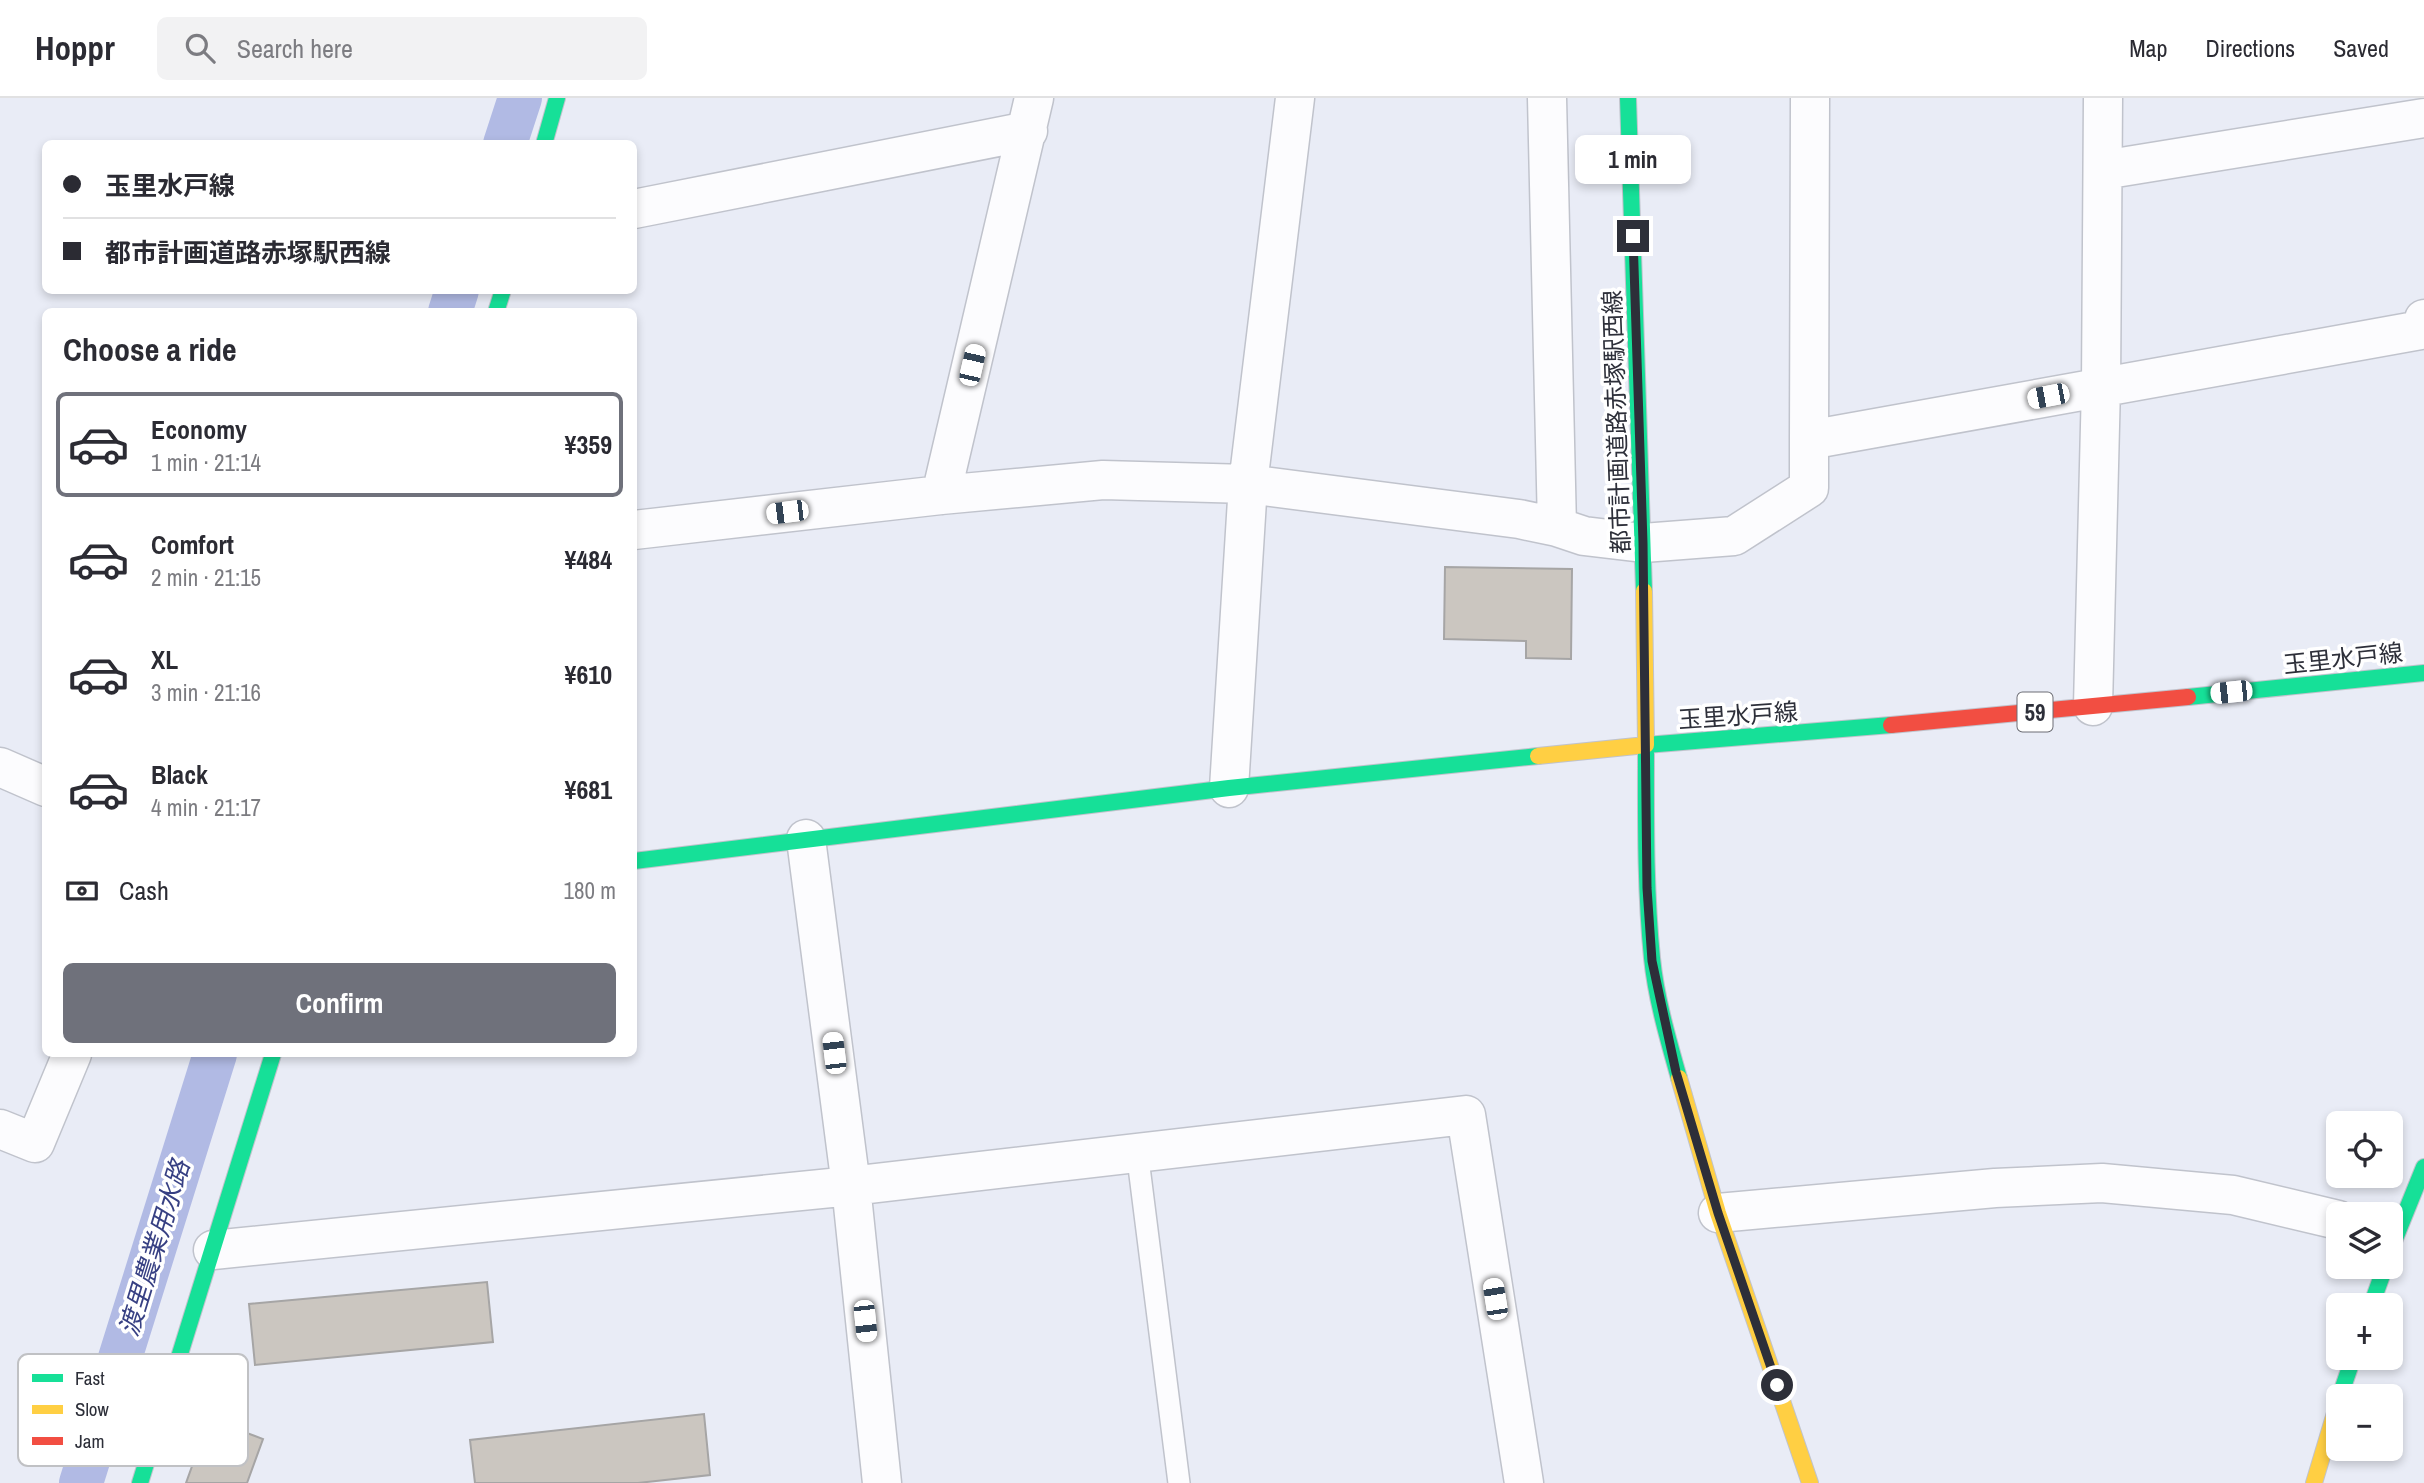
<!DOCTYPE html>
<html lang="en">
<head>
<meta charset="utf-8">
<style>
	body { margin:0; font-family:"Archivo Narrow","Noto Sans JP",sans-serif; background:#f2f2f3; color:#2b2b33; height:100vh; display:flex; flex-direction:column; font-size:26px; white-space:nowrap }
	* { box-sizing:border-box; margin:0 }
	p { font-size:23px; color:#7c7c81 }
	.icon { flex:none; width:38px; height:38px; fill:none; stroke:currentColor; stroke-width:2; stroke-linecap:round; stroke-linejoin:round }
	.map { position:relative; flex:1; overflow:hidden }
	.drawer { position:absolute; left:42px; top:210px; width:595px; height:749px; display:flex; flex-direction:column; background:#fff; border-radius:10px; box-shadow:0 4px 10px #0003 }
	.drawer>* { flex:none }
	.hud { position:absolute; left:42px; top:42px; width:595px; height:154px; border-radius:10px; box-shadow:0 4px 10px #0003; display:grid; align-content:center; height:154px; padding:0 21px; background:#fff }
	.controls { position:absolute; left:2326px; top:1013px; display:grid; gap:14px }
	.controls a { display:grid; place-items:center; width:77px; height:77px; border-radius:10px; background:#fff; box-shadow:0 4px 10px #0003; font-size:35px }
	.end { position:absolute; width:32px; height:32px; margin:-16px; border:9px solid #2d2f39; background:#fff; box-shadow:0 0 0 4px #fff }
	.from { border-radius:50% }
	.bubble { position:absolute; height:49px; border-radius:10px; background:#fff; box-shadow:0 4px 10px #0003; font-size:23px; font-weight:700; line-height:49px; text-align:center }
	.car { position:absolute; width:21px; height:42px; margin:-21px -10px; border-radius:9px; box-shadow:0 0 5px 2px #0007; background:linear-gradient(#fff 24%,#345 0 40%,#fff 0 76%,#345 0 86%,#fff 0) }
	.hud b { display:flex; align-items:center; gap:24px; height:66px; font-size:26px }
	.hud b+b { border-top:2px solid #e1e1e2 }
	.hud i { width:18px; height:18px; background:#2b2b33 }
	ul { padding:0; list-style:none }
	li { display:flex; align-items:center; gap:21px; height:105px; margin:0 14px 10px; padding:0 7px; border:4px solid transparent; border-radius:10px }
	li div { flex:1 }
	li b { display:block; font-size:26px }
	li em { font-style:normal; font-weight:700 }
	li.on { border-color:#6f717b }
	li>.icon { width:63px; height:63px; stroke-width:1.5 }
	h2 { padding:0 21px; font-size:32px; line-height:84px }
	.pay { display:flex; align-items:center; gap:18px; height:77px; padding:0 21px; font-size:26px }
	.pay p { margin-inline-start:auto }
	.cta { display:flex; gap:14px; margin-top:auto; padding:14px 21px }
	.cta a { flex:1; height:80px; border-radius:10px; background:#6f717b; color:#fff; font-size:28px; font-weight:700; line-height:80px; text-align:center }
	header { display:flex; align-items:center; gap:42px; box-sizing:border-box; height:98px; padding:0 35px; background:#fff; border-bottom:2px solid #e1e1e2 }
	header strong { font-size:33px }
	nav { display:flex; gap:38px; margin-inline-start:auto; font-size:24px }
	.search { width:490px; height:63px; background:#f2f2f3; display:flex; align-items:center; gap:18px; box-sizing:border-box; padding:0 24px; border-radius:10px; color:#7c7c81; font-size:26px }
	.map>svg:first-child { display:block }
</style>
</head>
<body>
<header>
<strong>Hoppr</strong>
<div class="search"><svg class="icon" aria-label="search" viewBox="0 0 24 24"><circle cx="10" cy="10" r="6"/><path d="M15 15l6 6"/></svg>Search here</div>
<nav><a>Map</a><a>Directions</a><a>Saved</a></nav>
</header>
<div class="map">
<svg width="2424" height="1385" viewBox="0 0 2424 1385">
	<rect width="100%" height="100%" fill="#e9ecf6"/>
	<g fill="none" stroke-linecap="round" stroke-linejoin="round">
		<path stroke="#b1bae4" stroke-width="44" d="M505,46L520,0
			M450,214L457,192
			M81,1385L215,956"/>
	</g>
	<path fill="#cbc6c0" stroke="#a6a5a5" stroke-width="2" d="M1445,469L1572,471L1571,561L1526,560V543L1444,541Z
		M487,1184L493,1244L255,1267L249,1206Z
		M704,1316L710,1377L638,1385H475L470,1342Z
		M209,1321L263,1341L247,1385H186Z"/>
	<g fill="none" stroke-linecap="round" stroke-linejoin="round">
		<g stroke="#c0c3cc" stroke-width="24">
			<path id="lane" d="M1137,1053L1179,1385"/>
		</g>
		<g stroke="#c0c3cc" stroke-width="41">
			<path id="street" d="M1547,0L1557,429
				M2103,72L2424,20
				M634,111L1028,33
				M1809,342L1810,0
				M941,397L1034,0
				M634,432L941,397L1103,382L1248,386L1519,421L1557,429L1584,438L1643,445L1734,438L1809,390V342L2421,232L2424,221
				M2093,608L2101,288L2103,0
				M0,669L46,689
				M1229,690L1248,386L1295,0
				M806,741L851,1088L882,1385
				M0,1031L35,1045L72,956
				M1718,1115L1995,1090L2102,1085L2233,1097L2338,1122
				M213,1152L851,1088L1466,1017L1524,1385"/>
		</g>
		<g stroke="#c0c3cc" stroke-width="18">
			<path id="fast" d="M1628,0L1644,493
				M544,46L557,0
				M496,214L503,192
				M2188,599L2424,575
				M634,763L1229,690L1538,658
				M1679,980C1668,941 1656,900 1652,860C1645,789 1646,718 1646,647L1891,627
				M2390,1153L2424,1069
				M2371,1208L2385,1169
				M2340,1298L2353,1260
				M140,1385L273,956"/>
		</g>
		<g stroke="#c0c3cc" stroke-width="18">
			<path id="slow" d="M1538,658L1646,647L1644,493
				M1679,980L1718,1115L1810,1385
				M2314,1385L2338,1305"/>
		</g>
		<g stroke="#c0c3cc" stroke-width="18">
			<path id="jam" d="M1891,627L2188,599"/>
		</g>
		<use href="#lane" stroke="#fcfcfe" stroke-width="21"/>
		<use href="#street" stroke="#fcfcfe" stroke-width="38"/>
		<use href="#fast" stroke="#16e098" stroke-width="16"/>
		<use href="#slow" stroke="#ffcf43" stroke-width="16"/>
		<use href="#jam" stroke="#f24e42" stroke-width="16"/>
	</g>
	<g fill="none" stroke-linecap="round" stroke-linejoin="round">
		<path stroke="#2d2f39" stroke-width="9" d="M1633,138L1643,445L1647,790L1652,863L1676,974L1718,1115L1777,1287"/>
	</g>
	<g text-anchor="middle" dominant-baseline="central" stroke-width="7" stroke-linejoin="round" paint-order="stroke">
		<rect fill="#fff" stroke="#6c6d74" stroke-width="2" x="2017.5" y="594.5" width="35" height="39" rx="5"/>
		<g font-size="23" font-weight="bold" fill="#2d2f39">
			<text x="2035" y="614">59</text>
		</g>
		<g font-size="24" fill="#2d2f39" stroke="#fff">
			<text transform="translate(1616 324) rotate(-92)">都市計画道路赤塚駅西線</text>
			<text transform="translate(2343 560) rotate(-6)">玉里水戸線</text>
			<text transform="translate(1738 617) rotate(-4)">玉里水戸線</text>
		</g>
		<g font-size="26" font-style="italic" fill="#374083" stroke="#fff">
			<text transform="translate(154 1150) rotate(-73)">渡里農業用水路</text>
		</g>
	</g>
	<rect x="18" y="1256" width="230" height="112" rx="10" fill="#fff" stroke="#c0c1c4" stroke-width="2"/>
	<rect x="32" y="1276" width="31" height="8" fill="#16e098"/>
	<rect x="32" y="1307" width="31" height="9" fill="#ffcf43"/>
	<rect x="32" y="1339" width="31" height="8" fill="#f24e42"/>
	<g font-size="19" fill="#2d2f39">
		<text x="75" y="1287">Fast</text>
		<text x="75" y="1318">Slow</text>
		<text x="75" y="1350">Jam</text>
	</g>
</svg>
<div class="controls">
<a><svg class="icon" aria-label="locate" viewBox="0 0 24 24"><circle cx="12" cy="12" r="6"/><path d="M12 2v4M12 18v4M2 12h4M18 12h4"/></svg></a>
<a><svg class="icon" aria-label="layers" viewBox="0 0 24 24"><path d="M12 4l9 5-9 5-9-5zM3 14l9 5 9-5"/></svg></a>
<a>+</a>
<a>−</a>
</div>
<i class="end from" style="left:1777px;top:1287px"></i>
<i class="end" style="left:1633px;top:138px"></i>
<div class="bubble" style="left:1575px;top:37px;width:116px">1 min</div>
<i class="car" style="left:972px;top:267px;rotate:13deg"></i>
<i class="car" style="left:2048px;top:298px;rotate:259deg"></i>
<i class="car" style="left:787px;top:414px;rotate:263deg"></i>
<i class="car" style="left:2231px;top:594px;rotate:264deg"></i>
<i class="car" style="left:834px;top:955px;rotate:353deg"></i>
<i class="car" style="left:1495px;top:1201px;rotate:351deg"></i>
<i class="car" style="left:865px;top:1223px;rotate:174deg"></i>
<div class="hud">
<b><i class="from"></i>玉里水戸線</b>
<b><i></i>都市計画道路赤塚駅西線</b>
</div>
<section class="drawer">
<h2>Choose a ride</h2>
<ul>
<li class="on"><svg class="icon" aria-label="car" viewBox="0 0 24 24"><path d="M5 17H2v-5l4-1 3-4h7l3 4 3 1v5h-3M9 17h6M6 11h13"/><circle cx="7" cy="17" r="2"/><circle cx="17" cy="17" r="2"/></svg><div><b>Economy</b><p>1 min · 21:14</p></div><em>¥359</em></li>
<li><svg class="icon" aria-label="car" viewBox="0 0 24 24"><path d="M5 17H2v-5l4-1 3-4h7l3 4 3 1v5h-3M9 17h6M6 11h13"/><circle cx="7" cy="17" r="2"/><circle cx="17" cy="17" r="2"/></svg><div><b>Comfort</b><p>2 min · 21:15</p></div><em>¥484</em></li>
<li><svg class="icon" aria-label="car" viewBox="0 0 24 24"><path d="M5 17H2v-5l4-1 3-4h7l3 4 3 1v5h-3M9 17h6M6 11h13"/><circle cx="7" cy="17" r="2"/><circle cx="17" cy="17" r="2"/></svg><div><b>XL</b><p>3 min · 21:16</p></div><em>¥610</em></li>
<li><svg class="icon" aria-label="car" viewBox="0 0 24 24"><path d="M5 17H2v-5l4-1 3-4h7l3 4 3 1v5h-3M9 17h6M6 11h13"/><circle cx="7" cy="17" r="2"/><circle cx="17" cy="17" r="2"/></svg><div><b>Black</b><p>4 min · 21:17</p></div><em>¥681</em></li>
</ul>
<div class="pay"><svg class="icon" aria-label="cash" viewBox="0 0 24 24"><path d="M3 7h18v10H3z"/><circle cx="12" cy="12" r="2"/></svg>Cash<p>180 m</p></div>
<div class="cta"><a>Confirm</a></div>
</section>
</div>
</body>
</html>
